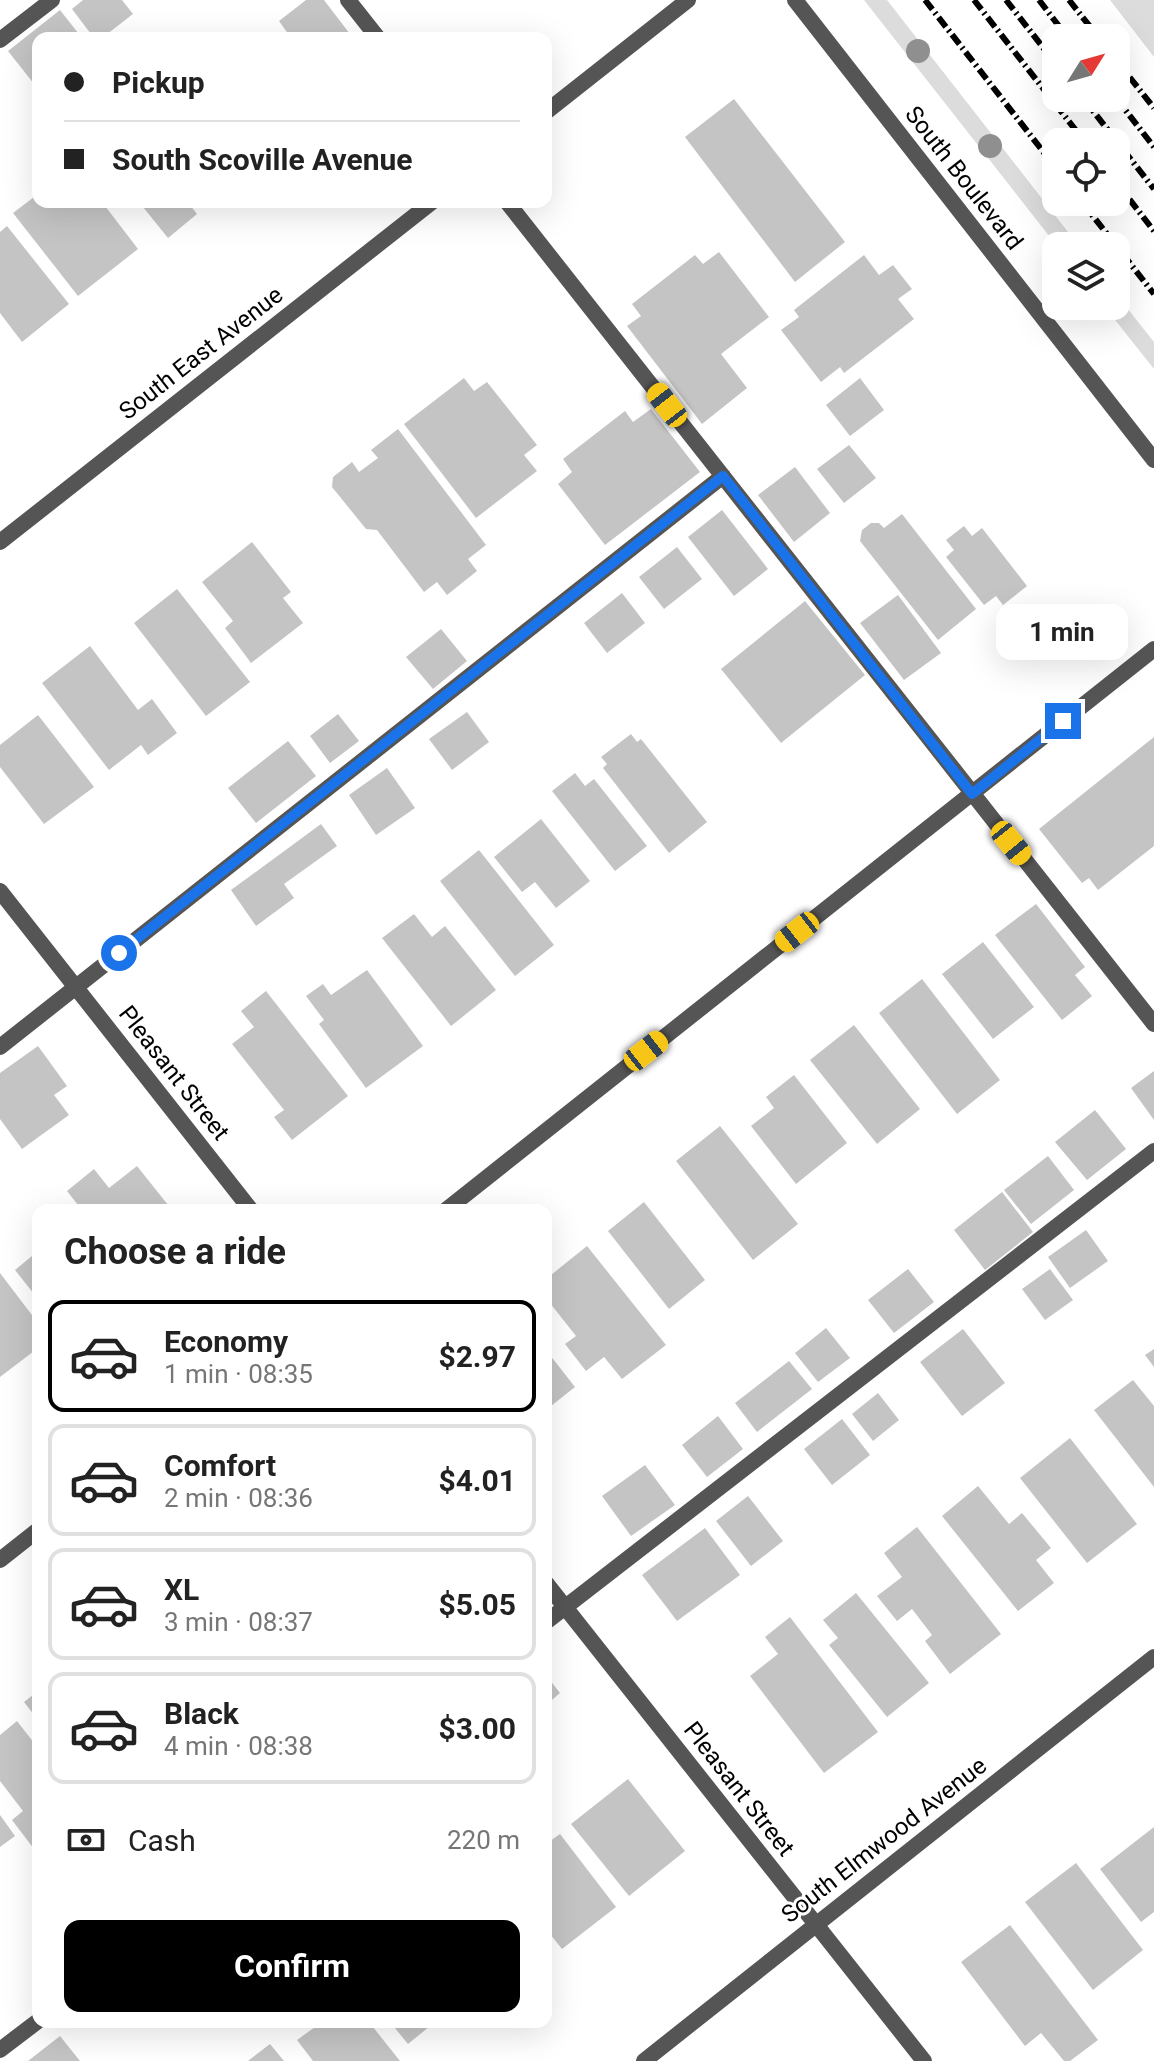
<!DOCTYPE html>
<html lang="en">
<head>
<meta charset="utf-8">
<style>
	body { margin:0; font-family:Roboto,sans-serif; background:#f2f2f2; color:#222; height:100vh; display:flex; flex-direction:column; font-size:30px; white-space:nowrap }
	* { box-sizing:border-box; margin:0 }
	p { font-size:26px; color:#767676 }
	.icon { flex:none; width:44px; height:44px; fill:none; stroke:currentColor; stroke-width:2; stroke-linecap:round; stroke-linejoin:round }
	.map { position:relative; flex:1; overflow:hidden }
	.details { position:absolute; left:32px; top:1204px; width:520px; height:824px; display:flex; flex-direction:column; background:#fff; border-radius:16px; box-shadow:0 8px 32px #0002 }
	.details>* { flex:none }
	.top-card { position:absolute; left:32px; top:32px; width:520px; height:176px; border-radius:16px; box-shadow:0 8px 32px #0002; display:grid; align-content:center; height:176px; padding:0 32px; background:#fff }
	.needle { width:52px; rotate:53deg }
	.buttons { position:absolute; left:1042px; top:24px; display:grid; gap:16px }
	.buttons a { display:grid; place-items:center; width:88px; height:88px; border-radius:16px; background:#fff; box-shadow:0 8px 32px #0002; font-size:40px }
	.end { position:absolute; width:36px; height:36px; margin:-18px; border:10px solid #1a73e8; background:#fff; box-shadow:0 0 0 4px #fff }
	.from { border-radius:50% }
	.bubble { position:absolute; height:56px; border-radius:16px; background:#fff; box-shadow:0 8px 32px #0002; font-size:26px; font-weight:700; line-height:56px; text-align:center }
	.car { position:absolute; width:24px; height:48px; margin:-24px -12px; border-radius:10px; box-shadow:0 0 6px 2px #0007; background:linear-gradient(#f5c518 24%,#345 0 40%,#f5c518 0 76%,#345 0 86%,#f5c518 0) }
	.top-card b { display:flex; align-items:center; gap:28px; height:76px; font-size:30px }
	.top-card b+b { border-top:2px solid #e0e0e0 }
	.top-card i { width:20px; height:20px; background:#222 }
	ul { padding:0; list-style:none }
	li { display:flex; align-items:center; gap:24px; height:112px; margin:0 16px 12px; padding:0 16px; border:4px solid #e0e0e0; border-radius:16px }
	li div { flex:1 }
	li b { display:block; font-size:30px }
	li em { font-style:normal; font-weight:700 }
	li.on { border-color:#000 }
	li>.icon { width:72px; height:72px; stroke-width:1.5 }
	h2 { padding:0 32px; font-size:36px; line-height:96px }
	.pay { display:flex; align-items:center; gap:20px; height:88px; padding:0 32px; font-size:30px }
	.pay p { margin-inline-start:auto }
	.primary-button { display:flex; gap:16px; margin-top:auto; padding:16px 32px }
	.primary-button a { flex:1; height:92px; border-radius:16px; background:#000; color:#fff; font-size:32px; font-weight:700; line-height:92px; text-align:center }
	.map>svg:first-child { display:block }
</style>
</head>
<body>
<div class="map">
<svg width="1154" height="2061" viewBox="0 0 1154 2061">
	<rect width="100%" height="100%" fill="#fff"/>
	<path fill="#dcdcdc" d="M864,0H887L1079,246H1057Z
		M1110,0H1154V57Z
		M1116,294L1154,342V369L1104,306H1116Z"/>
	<path fill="#c4c4c4" d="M83,0H122L133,14L102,38H94L72,9Z
		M306,0H324L353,38H291L279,21Z
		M60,10L82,38H38V89L8,51Z
		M734,99L845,242L795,282L685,137Z
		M38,194V202H102L138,249L78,296L13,213Z
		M139,202H194L190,205L197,214L168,238Z
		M7,226L69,304L22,342L0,313V232Z
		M719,252L769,317L721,354L747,388L702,424L627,326L641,316L632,304L695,255L703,264Z
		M864,255L879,275L893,265L912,289L898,299L914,319L844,373L840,367L821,382L781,330L799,317L794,310Z
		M464,378L474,391L487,382L537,445L524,455L537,471L476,518L404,424Z
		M860,378L884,410L850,436L826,405Z
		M651,409L700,472L605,545L558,484L572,472L563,459L625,411L633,422Z
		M398,429L486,545L468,559L477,571L447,595L437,582L424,592L377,530L366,529L332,487L333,477L352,462L359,472L378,458L371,450Z
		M849,445L876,478L844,503L817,469Z
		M795,467L830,513L794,542L758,495Z
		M722,510L768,569L734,596L688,537Z
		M902,514L976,609L938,640L860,541L862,530L871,523H879L884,528Z
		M964,526L972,536L982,528L1027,586L1003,605L996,596L984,605L946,557L954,550L946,540Z
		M252,542L291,592L283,598L303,623L251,663L225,628L233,621L202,582Z
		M677,547L702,579L664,609L639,577Z
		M177,589L250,682L206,716L134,623Z
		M622,593L645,623L607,653L584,623Z
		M898,595L941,653L904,680L860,623Z
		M805,601L865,675L781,743L721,669Z
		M441,629L467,661L433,689L406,657Z
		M90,646L138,710L152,699L177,733L148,755L141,745L109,770L42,683Z
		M467,712L489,742L452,770L429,739Z
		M338,714L359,741L330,763L310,736Z
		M38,715L94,787L44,824L0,767V745Z
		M631,734L637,742L641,739L707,822L669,853L603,768L607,764L601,757Z
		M1154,737V846L1098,890L1089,878L1082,883L1039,829Z
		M288,741L316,776L256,823L228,788Z
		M387,768L415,808L376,835L349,795Z
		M575,773L585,786L594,779L647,846L615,871L552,791Z
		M541,819L590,881L556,908L535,882L522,892L494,857Z
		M321,824L337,846L284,884L294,898L256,926L231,890Z
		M479,850L554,945L515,976L440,881Z
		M1036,904L1085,967L1075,975L1092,996L1062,1020L995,935Z
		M414,914L432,937L445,926L496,990L451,1026L382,938Z
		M983,942L1034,1007L993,1039L942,974Z
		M367,970L423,1046L366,1088L319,1024L324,1020L306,996L323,984L331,995Z
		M922,979L1000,1080L957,1114L879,1013Z
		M266,991L348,1096L292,1140L274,1117L284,1110L232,1044L254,1027L241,1011Z
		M854,1025L920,1109L877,1144L810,1060Z
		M38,1046L67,1086L54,1095L69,1115L22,1149L0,1119V1073Z
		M1154,1071V1120L1131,1088Z
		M794,1075L847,1143L796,1184L751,1126L774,1108L766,1097Z
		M1095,1110L1126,1149L1087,1180L1055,1142Z
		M720,1126L798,1224L753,1260L676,1161Z
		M1048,1156L1074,1190L1031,1224L1004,1190Z
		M137,1166L172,1210H82L67,1191L94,1169L109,1188Z
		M1002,1192L1033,1232L985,1270L954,1230Z
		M644,1202L705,1280L669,1309L608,1231Z
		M1086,1230L1108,1261L1070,1288L1048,1257Z
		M587,1246L666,1345L622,1379L604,1357L586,1371L565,1344L576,1336L546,1298V1279Z
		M38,1251V1299L15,1270Z
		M908,1269L934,1302L894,1333L868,1300Z
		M1050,1269L1073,1300L1045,1320L1022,1289Z
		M0,1273L38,1323V1348L0,1377Z
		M826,1328L850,1358L818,1382L795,1353Z
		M963,1329L1005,1383L962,1416L920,1362Z
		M1154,1349V1367L1145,1355Z
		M546,1350L575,1387L546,1410Z
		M789,1361L812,1389L757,1432L735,1403Z
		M1133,1380L1154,1406V1487L1094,1410Z
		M878,1393L899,1420L873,1441L852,1414Z
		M718,1416L743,1449L707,1477L682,1445Z
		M842,1419L870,1455L832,1485L804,1449Z
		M1070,1438L1137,1524L1087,1563L1020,1478Z
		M645,1465L675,1505L631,1536L602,1496Z
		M978,1486L1009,1524L1022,1513L1051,1548L1036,1560L1054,1583L1018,1611L942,1516Z
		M748,1496L783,1541L751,1566L716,1521Z
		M917,1527L1001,1634L950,1674L925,1641L932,1635L912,1609L897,1621L877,1596L902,1577L884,1553Z
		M705,1528L740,1575L677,1621L642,1575Z
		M856,1593L929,1683L887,1717L829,1645L838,1638L823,1620Z
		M790,1617L878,1732L824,1773L750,1676L778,1654L765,1637Z
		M546,1675L560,1693L546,1705Z
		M38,1691V1720L24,1702Z
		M17,1721L38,1748V1846L34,1849L12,1820L23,1811L0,1781V1735Z
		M628,1779L685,1851L629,1896L571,1824Z
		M0,1815L15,1836L0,1847Z
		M1154,1827V1912L1141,1922L1100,1869Z
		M560,1834L616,1907L562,1949L546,1929V1844Z
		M1076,1863L1143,1950L1093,1990L1025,1902Z
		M1010,1925L1098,2040L1070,2061H1064L1041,2033L1025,2046L961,1962Z
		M311,2022H369L400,2061H313L297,2040L315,2027Z
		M390,2022H435L408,2044Z
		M60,2036L80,2061H28Z
		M270,2044L284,2061H248Z"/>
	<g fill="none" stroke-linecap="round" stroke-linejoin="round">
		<path stroke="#555" stroke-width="16" d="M348,0L378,38
			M0,40L52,0
			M507,202L1154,1024
			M0,1047L723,476
			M546,1622L1154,1151
			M0,2050L38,2021"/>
		<path stroke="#555" stroke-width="16" d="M546,112L688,0
			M0,542L432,202
			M0,891L251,1210
			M446,1210L1154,649
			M0,1560L38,1530
			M546,1583L924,2061
			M644,2061L1154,1657"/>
		<path stroke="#555" stroke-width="16" d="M795,0L1154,460"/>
		<path stroke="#000" stroke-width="6" stroke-dasharray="12 4 2 4" stroke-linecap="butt" d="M925,0L1056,168
			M974,0L1085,142
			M1006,0L1056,64
			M1039,0L1068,38
			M1069,0L1099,38
			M1116,60L1154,108
			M1083,98L1154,189
			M1116,98L1154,147
			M1116,182L1154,231
			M1082,202L1154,294"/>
	</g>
	<g fill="#8f8f8f">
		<circle cx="918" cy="51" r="12"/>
		<circle cx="990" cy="146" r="12"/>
	</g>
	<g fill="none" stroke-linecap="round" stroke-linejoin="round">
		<path stroke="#1a73e8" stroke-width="10" d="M119,953L723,476L972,794L1063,721"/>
	</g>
	<g text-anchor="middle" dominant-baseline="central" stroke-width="6" stroke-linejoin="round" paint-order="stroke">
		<g font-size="24" fill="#000" stroke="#fff">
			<text transform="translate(964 178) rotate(52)">South Boulevard</text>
			<text transform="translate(201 353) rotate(-38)">South East Avenue</text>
			<text transform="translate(174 1073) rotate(52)">Pleasant Street</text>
			<text transform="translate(739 1789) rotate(52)">Pleasant Street</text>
			<text transform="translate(884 1840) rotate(-38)">South Elmwood Avenue</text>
		</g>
	</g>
</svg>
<div class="buttons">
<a><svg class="needle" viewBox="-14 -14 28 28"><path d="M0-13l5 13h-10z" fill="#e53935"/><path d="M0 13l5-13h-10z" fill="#767676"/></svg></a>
<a><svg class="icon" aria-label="locate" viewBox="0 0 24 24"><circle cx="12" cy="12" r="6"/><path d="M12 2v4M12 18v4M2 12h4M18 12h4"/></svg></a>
<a><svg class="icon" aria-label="layers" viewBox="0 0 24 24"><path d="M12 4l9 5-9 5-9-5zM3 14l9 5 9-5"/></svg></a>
</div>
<i class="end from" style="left:119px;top:953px"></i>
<i class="end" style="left:1063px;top:721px"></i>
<div class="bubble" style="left:996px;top:604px;width:132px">1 min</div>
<i class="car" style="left:667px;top:405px;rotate:322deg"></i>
<i class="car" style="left:1011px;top:843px;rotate:141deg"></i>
<i class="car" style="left:797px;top:932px;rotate:232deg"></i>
<i class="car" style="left:646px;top:1051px;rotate:52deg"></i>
<div class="top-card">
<b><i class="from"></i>Pickup</b>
<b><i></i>South Scoville Avenue</b>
</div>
<section class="details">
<h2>Choose a ride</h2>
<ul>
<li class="on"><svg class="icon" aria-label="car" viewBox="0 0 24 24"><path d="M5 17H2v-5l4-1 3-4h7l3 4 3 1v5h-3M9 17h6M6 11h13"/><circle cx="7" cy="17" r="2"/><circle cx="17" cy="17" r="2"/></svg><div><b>Economy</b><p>1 min · 08:35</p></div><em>$2.97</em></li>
<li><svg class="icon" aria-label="car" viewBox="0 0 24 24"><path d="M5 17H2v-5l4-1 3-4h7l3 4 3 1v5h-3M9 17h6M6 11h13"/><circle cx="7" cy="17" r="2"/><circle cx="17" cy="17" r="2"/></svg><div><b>Comfort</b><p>2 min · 08:36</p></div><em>$4.01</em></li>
<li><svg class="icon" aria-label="car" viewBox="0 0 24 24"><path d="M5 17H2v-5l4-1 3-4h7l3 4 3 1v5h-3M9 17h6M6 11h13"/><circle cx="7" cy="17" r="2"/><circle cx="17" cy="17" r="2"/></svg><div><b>XL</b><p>3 min · 08:37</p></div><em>$5.05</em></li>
<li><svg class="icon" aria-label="car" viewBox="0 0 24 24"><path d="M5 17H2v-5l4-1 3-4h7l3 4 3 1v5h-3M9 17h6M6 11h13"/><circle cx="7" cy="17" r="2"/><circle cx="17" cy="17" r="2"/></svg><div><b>Black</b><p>4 min · 08:38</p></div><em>$3.00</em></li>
</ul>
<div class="pay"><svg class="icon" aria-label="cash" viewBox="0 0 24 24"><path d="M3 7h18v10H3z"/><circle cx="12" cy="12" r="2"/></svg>Cash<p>220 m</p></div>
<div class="primary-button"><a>Confirm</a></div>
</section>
</div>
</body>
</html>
